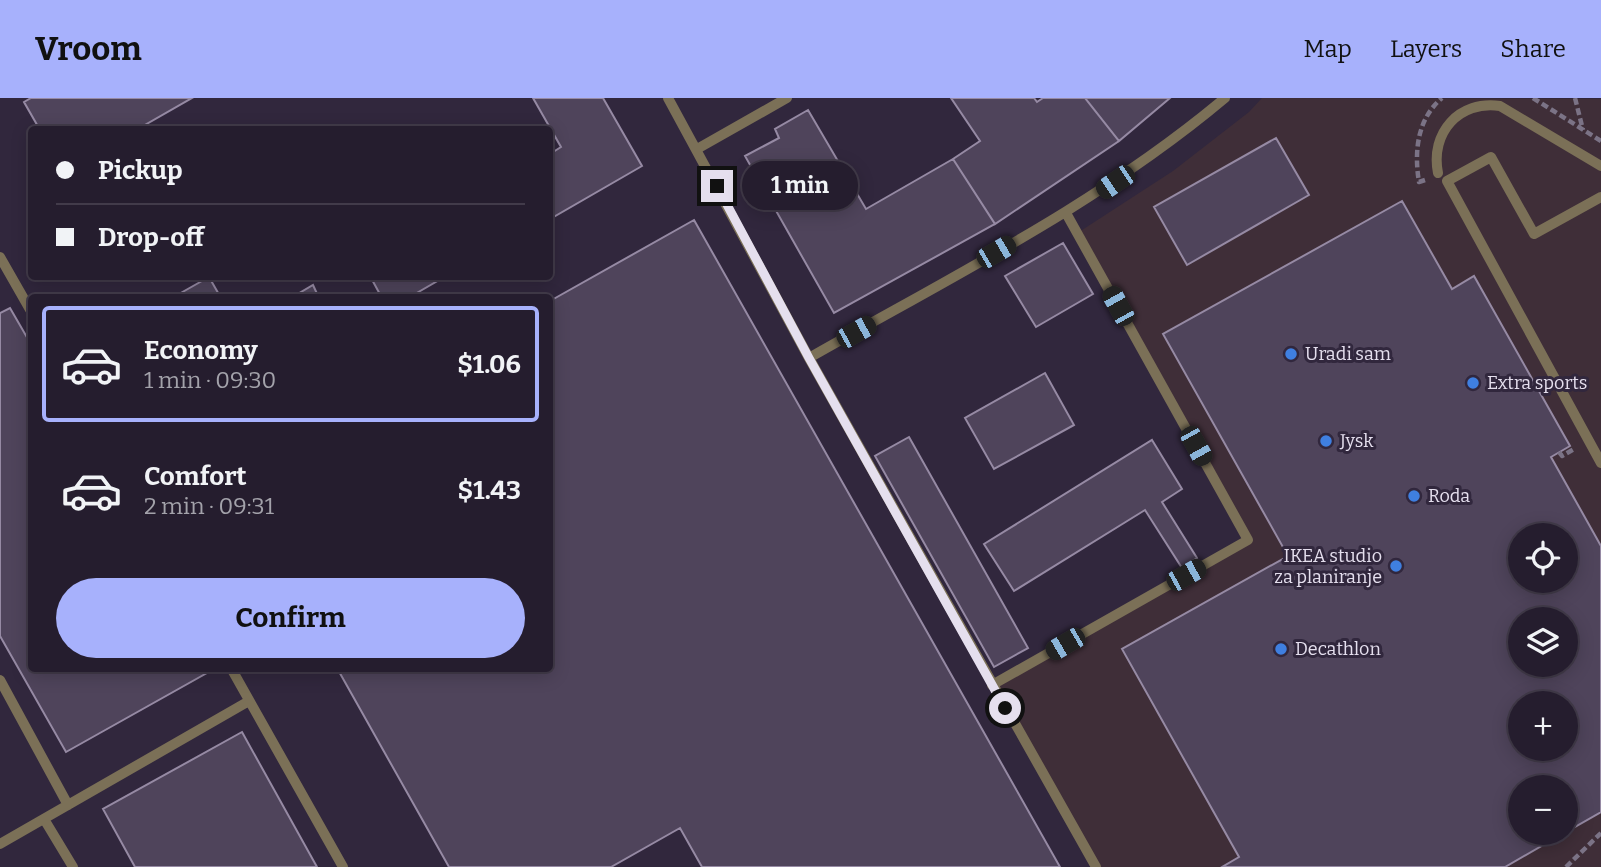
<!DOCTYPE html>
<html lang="en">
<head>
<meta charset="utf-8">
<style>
	body { margin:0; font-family:Bitter,serif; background:#2d2636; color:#f1f3f6; height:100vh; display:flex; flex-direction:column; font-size:26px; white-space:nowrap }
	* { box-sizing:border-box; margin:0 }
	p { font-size:23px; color:#a3a2aa }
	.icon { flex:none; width:38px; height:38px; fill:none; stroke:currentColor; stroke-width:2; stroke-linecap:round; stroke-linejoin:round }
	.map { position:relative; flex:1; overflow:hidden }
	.side { position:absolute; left:28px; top:196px; width:525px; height:378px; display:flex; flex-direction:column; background:#251d2e; border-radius:7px; box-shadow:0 4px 18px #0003,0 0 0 2px #423b4a }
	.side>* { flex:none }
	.top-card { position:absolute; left:28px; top:28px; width:525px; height:154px; border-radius:7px; box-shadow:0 4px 18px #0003,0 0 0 2px #423b4a; display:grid; align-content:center; height:154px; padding:0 28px; background:#251d2e }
	.tools { position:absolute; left:1508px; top:425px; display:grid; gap:14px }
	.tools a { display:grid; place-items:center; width:70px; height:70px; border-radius:50%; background:#251d2e; box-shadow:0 4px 18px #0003,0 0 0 2px #423b4a; font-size:35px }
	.end { position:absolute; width:32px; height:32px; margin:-16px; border:9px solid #e5dfee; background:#111; box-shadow:0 0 0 4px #111 }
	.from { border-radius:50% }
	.bubble { position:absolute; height:49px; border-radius:24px; background:#251d2e; box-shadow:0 4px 18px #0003,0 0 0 2px #423b4a; font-size:23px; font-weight:700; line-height:49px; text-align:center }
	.car { position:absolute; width:21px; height:42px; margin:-21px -10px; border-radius:9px; box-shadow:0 0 5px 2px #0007; background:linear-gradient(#222 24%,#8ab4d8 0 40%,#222 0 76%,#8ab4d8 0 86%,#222 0) }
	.top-card b { display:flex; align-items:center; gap:24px; height:66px; font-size:26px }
	.top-card b+b { border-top:2px solid #423b4a }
	.top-card i { width:18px; height:18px; background:#f1f3f6 }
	ul { padding:12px 0 0; list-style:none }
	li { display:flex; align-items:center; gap:21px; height:116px; margin:0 14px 10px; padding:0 14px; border:4px solid transparent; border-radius:7px }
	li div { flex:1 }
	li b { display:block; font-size:26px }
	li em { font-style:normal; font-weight:700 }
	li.on { border-color:#a7b1fc }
	li>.icon { width:63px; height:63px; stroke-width:1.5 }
	.primary-button { display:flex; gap:14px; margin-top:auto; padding:14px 28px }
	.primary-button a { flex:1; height:80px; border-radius:42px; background:#a7b1fc; color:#111; font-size:28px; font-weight:700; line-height:80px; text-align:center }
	header { display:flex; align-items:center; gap:42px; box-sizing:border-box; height:98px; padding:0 35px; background:#a7b1fc; color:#111 }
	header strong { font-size:33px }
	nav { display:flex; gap:38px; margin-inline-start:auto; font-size:24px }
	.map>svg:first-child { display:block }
</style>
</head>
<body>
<header>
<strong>Vroom</strong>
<nav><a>Map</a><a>Layers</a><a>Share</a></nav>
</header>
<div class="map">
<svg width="1601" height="769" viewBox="0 0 1601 769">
	<rect width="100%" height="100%" fill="#31273d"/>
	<path fill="#3f2e38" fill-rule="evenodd" d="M1262,0L1601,1V769H1096L992,587L1248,442L1079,134L1173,73L1249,14ZM1521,438H1566V483H1521ZM1521,522H1566V567H1521ZM1521,606H1566V651H1521ZM1521,690H1566V735H1521Z"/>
	<path fill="#4f445b" stroke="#968aa4" stroke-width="2" fill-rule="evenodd" d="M31,0H192L136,32H40L24,4Z
		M533,0H603L642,68L550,121V56L561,49Z
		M951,0H1034L1037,4L1043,0H1085L1119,43L995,126L953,61L980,43Z
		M1085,0H1170L1119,43Z
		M808,12L866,111L953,61L995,126L834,215L745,58L779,40L775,31Z
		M1276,40L1309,97L1187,167L1154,109Z
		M1402,103L1452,191L1474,178L1570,348L1551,359L1601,448V714L1566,734V690H1521V735H1564L1505,769H1222L1239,759L1122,551L1288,458L1163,236ZM1521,438H1566V483H1521ZM1521,522H1566V567H1521ZM1521,606H1566V651H1521Z
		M694,122L1060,769H702L680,730L611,769H449L337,570H550V203Z
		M1063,145L1093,196L1036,229L1005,178Z
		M370,178H446L408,200H382Z
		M209,179L221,200H172Z
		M313,187L319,200H291Z
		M10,210L32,248V570L214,571L66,654L0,538V215Z
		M1045,275L1074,327L994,371L965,320Z
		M909,339L1028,550L994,569L875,358Z
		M1152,342L1182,391L1162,404L1197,460L1182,470L1145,412L1014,493L984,446Z
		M242,634L317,769H135L103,711Z"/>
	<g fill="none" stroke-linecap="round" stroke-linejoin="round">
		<path stroke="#7b7386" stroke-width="4.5" stroke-dasharray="7 3.5" stroke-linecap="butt" d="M1533,0L1601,43
			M1575,0L1583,32
			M1425,82L1419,84C1414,54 1417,21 1442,0
			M1559,354L1562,358L1574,351
			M1566,769L1601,735"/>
		<path stroke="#7b7057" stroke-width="10" d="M668,0L809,260L1096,769
			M697,51L787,0
			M1438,75C1430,35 1459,2 1500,8L1601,68
			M1601,99L1534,136L1491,59L1447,83L1601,365
			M0,159L32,215
			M809,260C951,179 1099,106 1225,0
			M231,570L343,769
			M0,582L68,707
			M992,587L1248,442L1066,115
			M44,721L73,769
			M0,746L249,603"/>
	</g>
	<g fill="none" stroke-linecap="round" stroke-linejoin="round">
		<path stroke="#e5dfee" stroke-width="9" d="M717,88L809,260L1005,610"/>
	</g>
	<g fill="#3f7fe0" stroke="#31273d" stroke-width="2.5">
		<circle cx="1291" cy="256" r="7"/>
		<circle cx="1473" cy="285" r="7"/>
		<circle cx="1326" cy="343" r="7"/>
		<circle cx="1414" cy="398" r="7"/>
		<circle cx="1396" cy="468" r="7"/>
		<circle cx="1281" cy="551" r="7"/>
	</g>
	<g text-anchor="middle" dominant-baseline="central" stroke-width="6" stroke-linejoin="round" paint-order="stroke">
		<g font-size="18" fill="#e5dfee" stroke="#31273d" text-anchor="start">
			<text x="1305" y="256">Uradi sam</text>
			<text x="1487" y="285">Extra sports</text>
			<text x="1340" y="343">Jysk</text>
			<text x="1428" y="398">Roda</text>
			<text x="1382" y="458" text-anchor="end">IKEA studio<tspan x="1382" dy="21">za planiranje</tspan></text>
			<text x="1295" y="551">Decathlon</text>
		</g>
	</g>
</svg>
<div class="tools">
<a><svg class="icon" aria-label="locate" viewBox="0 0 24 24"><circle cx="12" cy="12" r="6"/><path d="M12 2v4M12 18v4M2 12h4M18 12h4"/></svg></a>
<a><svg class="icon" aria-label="layers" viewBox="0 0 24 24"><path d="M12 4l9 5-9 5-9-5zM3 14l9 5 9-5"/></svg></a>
<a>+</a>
<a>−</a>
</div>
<i class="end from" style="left:1005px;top:610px"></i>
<i class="end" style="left:717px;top:88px"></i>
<div class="bubble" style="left:742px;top:63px;width:116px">1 min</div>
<i class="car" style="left:1115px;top:84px;rotate:236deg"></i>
<i class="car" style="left:996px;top:154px;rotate:60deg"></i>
<i class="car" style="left:1118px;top:208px;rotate:331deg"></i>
<i class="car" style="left:856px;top:234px;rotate:61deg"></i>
<i class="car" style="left:1196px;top:348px;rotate:151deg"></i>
<i class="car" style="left:1186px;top:477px;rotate:61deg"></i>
<i class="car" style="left:1065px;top:546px;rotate:240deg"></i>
<div class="top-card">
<b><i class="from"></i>Pickup</b>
<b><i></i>Drop-off</b>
</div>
<section class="side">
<ul>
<li class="on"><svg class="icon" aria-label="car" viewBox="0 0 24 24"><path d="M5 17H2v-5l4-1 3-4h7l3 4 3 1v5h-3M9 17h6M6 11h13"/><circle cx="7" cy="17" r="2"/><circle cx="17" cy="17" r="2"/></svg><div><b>Economy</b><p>1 min · 09:30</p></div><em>$1.06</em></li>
<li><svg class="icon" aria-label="car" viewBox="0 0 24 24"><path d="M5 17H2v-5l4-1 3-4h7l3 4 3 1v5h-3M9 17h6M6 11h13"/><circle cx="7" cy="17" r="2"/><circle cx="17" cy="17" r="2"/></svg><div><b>Comfort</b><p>2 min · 09:31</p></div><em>$1.43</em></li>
</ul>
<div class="primary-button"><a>Confirm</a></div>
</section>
</div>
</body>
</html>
